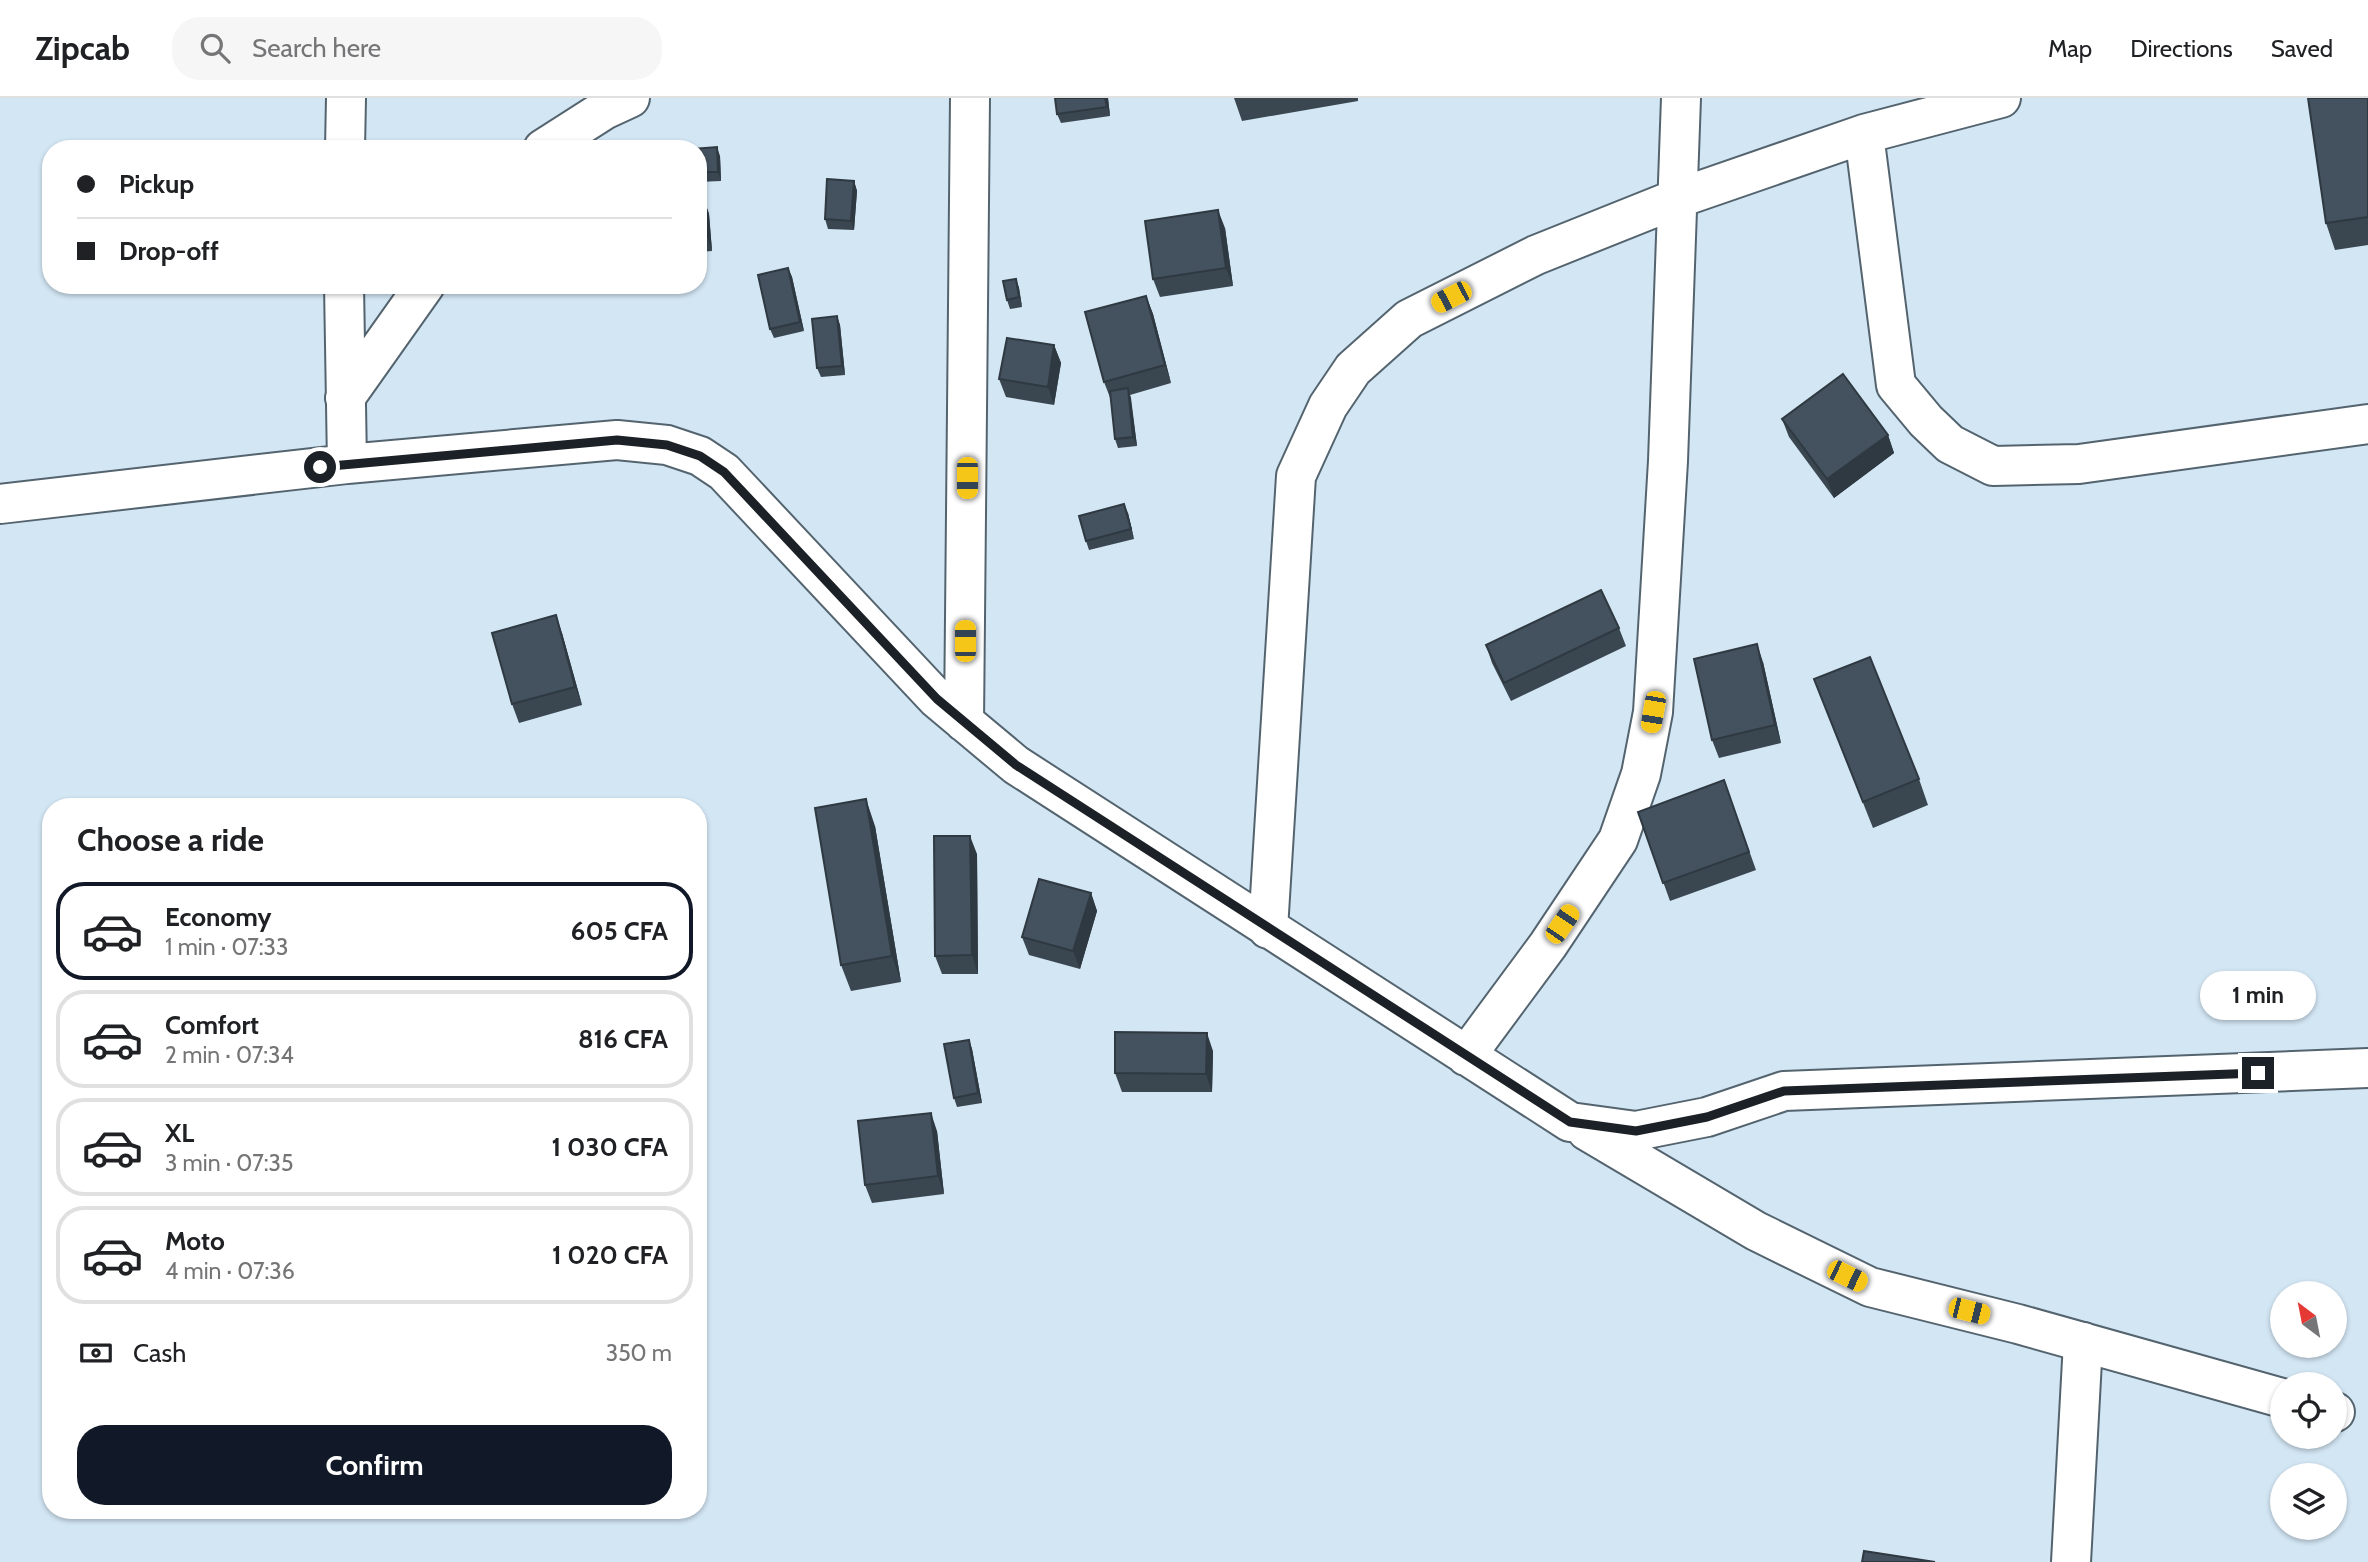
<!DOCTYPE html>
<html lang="en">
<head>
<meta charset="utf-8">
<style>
	body { margin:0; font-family:Cabin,sans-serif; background:#f6f6f6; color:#202124; height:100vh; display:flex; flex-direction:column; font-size:26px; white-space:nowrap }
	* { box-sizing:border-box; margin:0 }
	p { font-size:23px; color:#757577 }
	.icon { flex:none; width:38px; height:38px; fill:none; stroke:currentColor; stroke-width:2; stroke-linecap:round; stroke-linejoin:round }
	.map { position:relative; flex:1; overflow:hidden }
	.drawer { position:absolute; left:42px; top:700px; width:665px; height:721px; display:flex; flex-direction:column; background:#fff; border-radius:28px; box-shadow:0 2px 5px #0004 }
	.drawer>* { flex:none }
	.top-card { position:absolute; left:42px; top:42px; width:665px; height:154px; border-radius:28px; box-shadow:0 2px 5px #0004; display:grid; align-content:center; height:154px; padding:0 35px; background:#fff }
	.needle { width:46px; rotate:328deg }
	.buttons { position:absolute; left:2270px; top:1183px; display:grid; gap:14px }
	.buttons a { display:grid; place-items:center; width:77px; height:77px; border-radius:50%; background:#fff; box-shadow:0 2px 5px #0004; font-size:35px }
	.end { position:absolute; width:32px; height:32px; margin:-16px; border:9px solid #1b2126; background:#fff; box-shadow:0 0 0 4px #fff }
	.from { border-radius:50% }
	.bubble { position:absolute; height:49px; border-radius:24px; background:#fff; box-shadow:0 2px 5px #0004; font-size:23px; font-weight:700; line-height:49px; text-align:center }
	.car { position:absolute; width:21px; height:42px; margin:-21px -10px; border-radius:9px; box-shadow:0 0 5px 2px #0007; background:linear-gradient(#f5c518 24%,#345 0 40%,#f5c518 0 76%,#345 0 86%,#f5c518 0) }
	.top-card b { display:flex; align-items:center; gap:24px; height:66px; font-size:26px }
	.top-card b+b { border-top:2px solid #e0e0e0 }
	.top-card i { width:18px; height:18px; background:#202124 }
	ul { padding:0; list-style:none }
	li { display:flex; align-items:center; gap:21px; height:98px; margin:0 14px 10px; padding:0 21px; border:4px solid #e0e0e0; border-radius:28px }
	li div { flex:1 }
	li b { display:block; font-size:26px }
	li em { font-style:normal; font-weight:700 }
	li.on { border-color:#111827 }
	li>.icon { width:63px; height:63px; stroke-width:1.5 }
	h2 { padding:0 35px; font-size:32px; line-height:84px }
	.pay { display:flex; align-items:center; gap:18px; height:77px; padding:0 35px; font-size:26px }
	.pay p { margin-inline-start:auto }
	.primary-button { display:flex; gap:14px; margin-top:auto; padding:14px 35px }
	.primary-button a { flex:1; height:80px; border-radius:28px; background:#111827; color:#fff; font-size:28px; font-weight:700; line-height:80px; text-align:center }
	header { display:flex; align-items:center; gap:42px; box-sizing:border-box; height:98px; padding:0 35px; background:#fff; border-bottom:2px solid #e0e0e0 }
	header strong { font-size:33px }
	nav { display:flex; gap:38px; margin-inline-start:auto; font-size:24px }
	.search { width:490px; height:63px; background:#f6f6f6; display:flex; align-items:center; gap:18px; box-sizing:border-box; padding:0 24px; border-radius:28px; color:#757577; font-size:26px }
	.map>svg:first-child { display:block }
</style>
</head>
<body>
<header>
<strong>Zipcab</strong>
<div class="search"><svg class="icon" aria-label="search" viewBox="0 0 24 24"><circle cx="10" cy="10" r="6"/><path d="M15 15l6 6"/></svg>Search here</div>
<nav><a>Map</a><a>Directions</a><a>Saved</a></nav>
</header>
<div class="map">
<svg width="2368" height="1464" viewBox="0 0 2368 1464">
	<rect width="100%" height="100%" fill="#d3e6f4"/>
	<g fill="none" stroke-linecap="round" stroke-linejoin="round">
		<g stroke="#54646f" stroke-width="42">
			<path id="minor" d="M1864,36L1896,287L1926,323L1950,346L1993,368L2079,366L2368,326
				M345,51L346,0
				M543,51L604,12L630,0
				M344,187L347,366
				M345,300L425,187
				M0,406L347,366L617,342L667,347L700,358L724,374L937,601L1016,667L1570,1024L1636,1033L1707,1019L1784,993L2368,970
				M964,624L970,0
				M1268,831L1296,378L1328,308L1353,271L1409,221L1536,157L1676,101L1864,36L2001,0
				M1466,958L1548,847L1618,742L1641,676L1653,614L1668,363L1681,0
				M1587,1033L1756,1133L1870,1189L2018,1226L2282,1300
				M2334,1314H2335"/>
		</g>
		<g stroke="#54646f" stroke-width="42">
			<path id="tertiary" d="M2071,1464L2083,1244"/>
		</g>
		<use href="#minor" stroke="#fff" stroke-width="38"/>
		<use href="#tertiary" stroke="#fff" stroke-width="38"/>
	</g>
	<path fill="#3a4751" d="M1055,0H1108L1110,18L1061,25L1057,16Z
		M1234,0H1358V3L1242,23Z
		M2368,0V147L2335,152L2326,125Z
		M698,51L720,58L721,83L698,84Z
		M854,83L857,93L854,132L828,131L825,121Z
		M698,98H703L709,116L712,153L698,154Z
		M1225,130L1233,188L1160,199L1153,181Z
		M788,170L792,179L804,233L774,240L770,231Z
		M1016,181L1019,190L1022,209L1010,211L1007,202Z
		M1146,198L1153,216L1171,285L1130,297L1137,348L1118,350L1115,341L1111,302L1104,284Z
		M837,218L840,227L845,277L821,279L817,270Z
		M1054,247L1061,265L1054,307L1006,299L999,281Z
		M1782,321L1888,337L1894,355L1834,400L1789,339Z
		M1128,415L1134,441L1089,452L1086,443Z
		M1619,530L1626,548L1511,603L1492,565L1486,547Z
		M562,535L582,607L519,625L512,606Z
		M1763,564L1781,645L1719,660L1712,642Z
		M1814,581L1919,681L1928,707L1873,730Z
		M1724,682L1756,772L1670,803L1638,714Z
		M875,728L901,884L851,893L841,867Z
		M977,756L978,876H942L935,858Z
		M1091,795L1097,813L1080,871L1029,857L1022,839Z
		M969,942L972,951L982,1005L957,1009L954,1000Z
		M1213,953L1212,994H1122L1115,975Z
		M937,1033L944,1096L872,1105L865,1087Z"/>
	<path fill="#2f3942" d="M1105,0H1108L1110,18L1107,9Z
		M717,49L720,58L721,83L718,74Z
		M854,83L857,93L854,132L851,123Z
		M703,98L709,116L712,153L706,135Z
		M1218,112L1225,130L1233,188L1226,170Z
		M788,170L792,179L804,233L800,224Z
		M1016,181L1019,190L1022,209L1019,199Z
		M1146,198L1153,216L1171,285L1165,267Z
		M837,218L840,227L845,277L842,268Z
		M1054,247L1061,265L1054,307L1048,289Z
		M1128,290L1131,300L1137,348L1133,339Z
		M1888,337L1894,355L1834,400L1827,381Z
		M1124,406L1128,415L1134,441L1131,431Z
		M556,517L562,535L582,607L575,589Z
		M1757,546L1763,564L1781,645L1775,627Z
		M866,701L875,728L901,884L892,858Z
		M970,738L977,756L978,876L972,857Z
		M1091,795L1097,813L1080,871L1073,853Z
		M1207,935L1213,953L1212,994L1206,976Z
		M969,942L972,951L982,1005L978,995Z
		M931,1015L937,1033L944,1096L938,1078Z"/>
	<path fill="#43525e" stroke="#2f3942" stroke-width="2" d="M1055,0H1105L1107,9L1057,16Z
		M2308,0H2368V119L2326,125Z
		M717,49L718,74H698V51H692Z
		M827,81L854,83L851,123L825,121Z
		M698,98H703L706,135H698Z
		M1218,112L1226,170L1153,181L1145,123Z
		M788,170L800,224L770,231L758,177Z
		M1016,181L1019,199L1007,202L1003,183Z
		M1146,198L1165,267L1104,284L1085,214Z
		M837,218L842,268L817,270L812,221Z
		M1007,240L1054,247L1048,289L999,281Z
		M1843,276L1888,337L1827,381L1782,321Z
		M1128,290L1133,339L1115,341L1110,293Z
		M1124,406L1131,431L1086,443L1079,418Z
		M1601,492L1619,530L1504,585L1486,547Z
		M556,517L575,589L512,606L492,535Z
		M1757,546L1775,627L1712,642L1694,561Z
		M1870,559L1919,681L1863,704L1814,581Z
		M1724,682L1749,754L1663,785L1638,714Z
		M866,701L892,858L841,867L815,710Z
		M934,738H970L972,857L935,858Z
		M1039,781L1091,795L1073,853L1022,839Z
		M1115,934L1207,935L1206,976L1115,975Z
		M969,942L978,995L954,1000L944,946Z
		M931,1015L938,1078L865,1087L858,1023Z
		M1864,1453L1935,1464H1862Z"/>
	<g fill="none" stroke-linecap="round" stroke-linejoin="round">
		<path stroke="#1b2126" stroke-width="9" d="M320,369L617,342L667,347L700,358L724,374L937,601L1016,667L1570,1024L1636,1033L1707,1019L1784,993L2258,975"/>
	</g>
</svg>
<div class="buttons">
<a><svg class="needle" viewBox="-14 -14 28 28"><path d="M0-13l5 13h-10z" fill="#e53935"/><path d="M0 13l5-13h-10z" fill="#757577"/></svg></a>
<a><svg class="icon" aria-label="locate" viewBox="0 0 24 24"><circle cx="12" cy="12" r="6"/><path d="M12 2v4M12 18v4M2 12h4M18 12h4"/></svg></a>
<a><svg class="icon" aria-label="layers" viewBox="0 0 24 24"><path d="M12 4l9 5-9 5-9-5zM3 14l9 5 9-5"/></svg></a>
</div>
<i class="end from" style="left:320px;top:369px"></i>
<i class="end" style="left:2258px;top:975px"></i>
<div class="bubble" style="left:2200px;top:873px;width:116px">1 min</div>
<i class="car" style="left:1451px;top:199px;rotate:243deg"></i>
<i class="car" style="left:967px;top:380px;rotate:180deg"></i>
<i class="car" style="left:965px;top:543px;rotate:0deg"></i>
<i class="car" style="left:1653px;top:614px;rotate:190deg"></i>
<i class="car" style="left:1562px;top:826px;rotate:34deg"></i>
<i class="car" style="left:1847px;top:1178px;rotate:116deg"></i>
<i class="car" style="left:1969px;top:1213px;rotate:104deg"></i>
<div class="top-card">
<b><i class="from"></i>Pickup</b>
<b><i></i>Drop-off</b>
</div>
<section class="drawer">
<h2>Choose a ride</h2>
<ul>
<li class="on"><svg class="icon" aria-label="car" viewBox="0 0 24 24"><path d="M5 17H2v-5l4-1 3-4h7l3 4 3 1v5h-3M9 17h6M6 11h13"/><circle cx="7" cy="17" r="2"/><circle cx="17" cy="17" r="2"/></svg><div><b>Economy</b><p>1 min · 07:33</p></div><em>605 CFA</em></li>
<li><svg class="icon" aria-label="car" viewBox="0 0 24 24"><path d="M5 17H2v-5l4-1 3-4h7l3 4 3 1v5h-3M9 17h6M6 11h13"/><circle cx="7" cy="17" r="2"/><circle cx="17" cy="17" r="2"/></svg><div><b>Comfort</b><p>2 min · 07:34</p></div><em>816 CFA</em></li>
<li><svg class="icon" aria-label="car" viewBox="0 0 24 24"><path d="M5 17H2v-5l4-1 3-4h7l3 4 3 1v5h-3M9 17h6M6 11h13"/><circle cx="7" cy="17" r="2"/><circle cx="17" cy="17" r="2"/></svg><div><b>XL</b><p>3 min · 07:35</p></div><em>1 030 CFA</em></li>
<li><svg class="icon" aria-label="car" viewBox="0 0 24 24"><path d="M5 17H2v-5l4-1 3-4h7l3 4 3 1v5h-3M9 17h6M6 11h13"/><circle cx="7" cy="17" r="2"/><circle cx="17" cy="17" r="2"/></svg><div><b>Moto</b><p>4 min · 07:36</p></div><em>1 020 CFA</em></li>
</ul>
<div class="pay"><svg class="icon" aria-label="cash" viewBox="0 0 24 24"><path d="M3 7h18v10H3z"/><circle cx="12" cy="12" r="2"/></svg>Cash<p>350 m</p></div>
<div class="primary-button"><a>Confirm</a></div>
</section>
</div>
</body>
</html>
